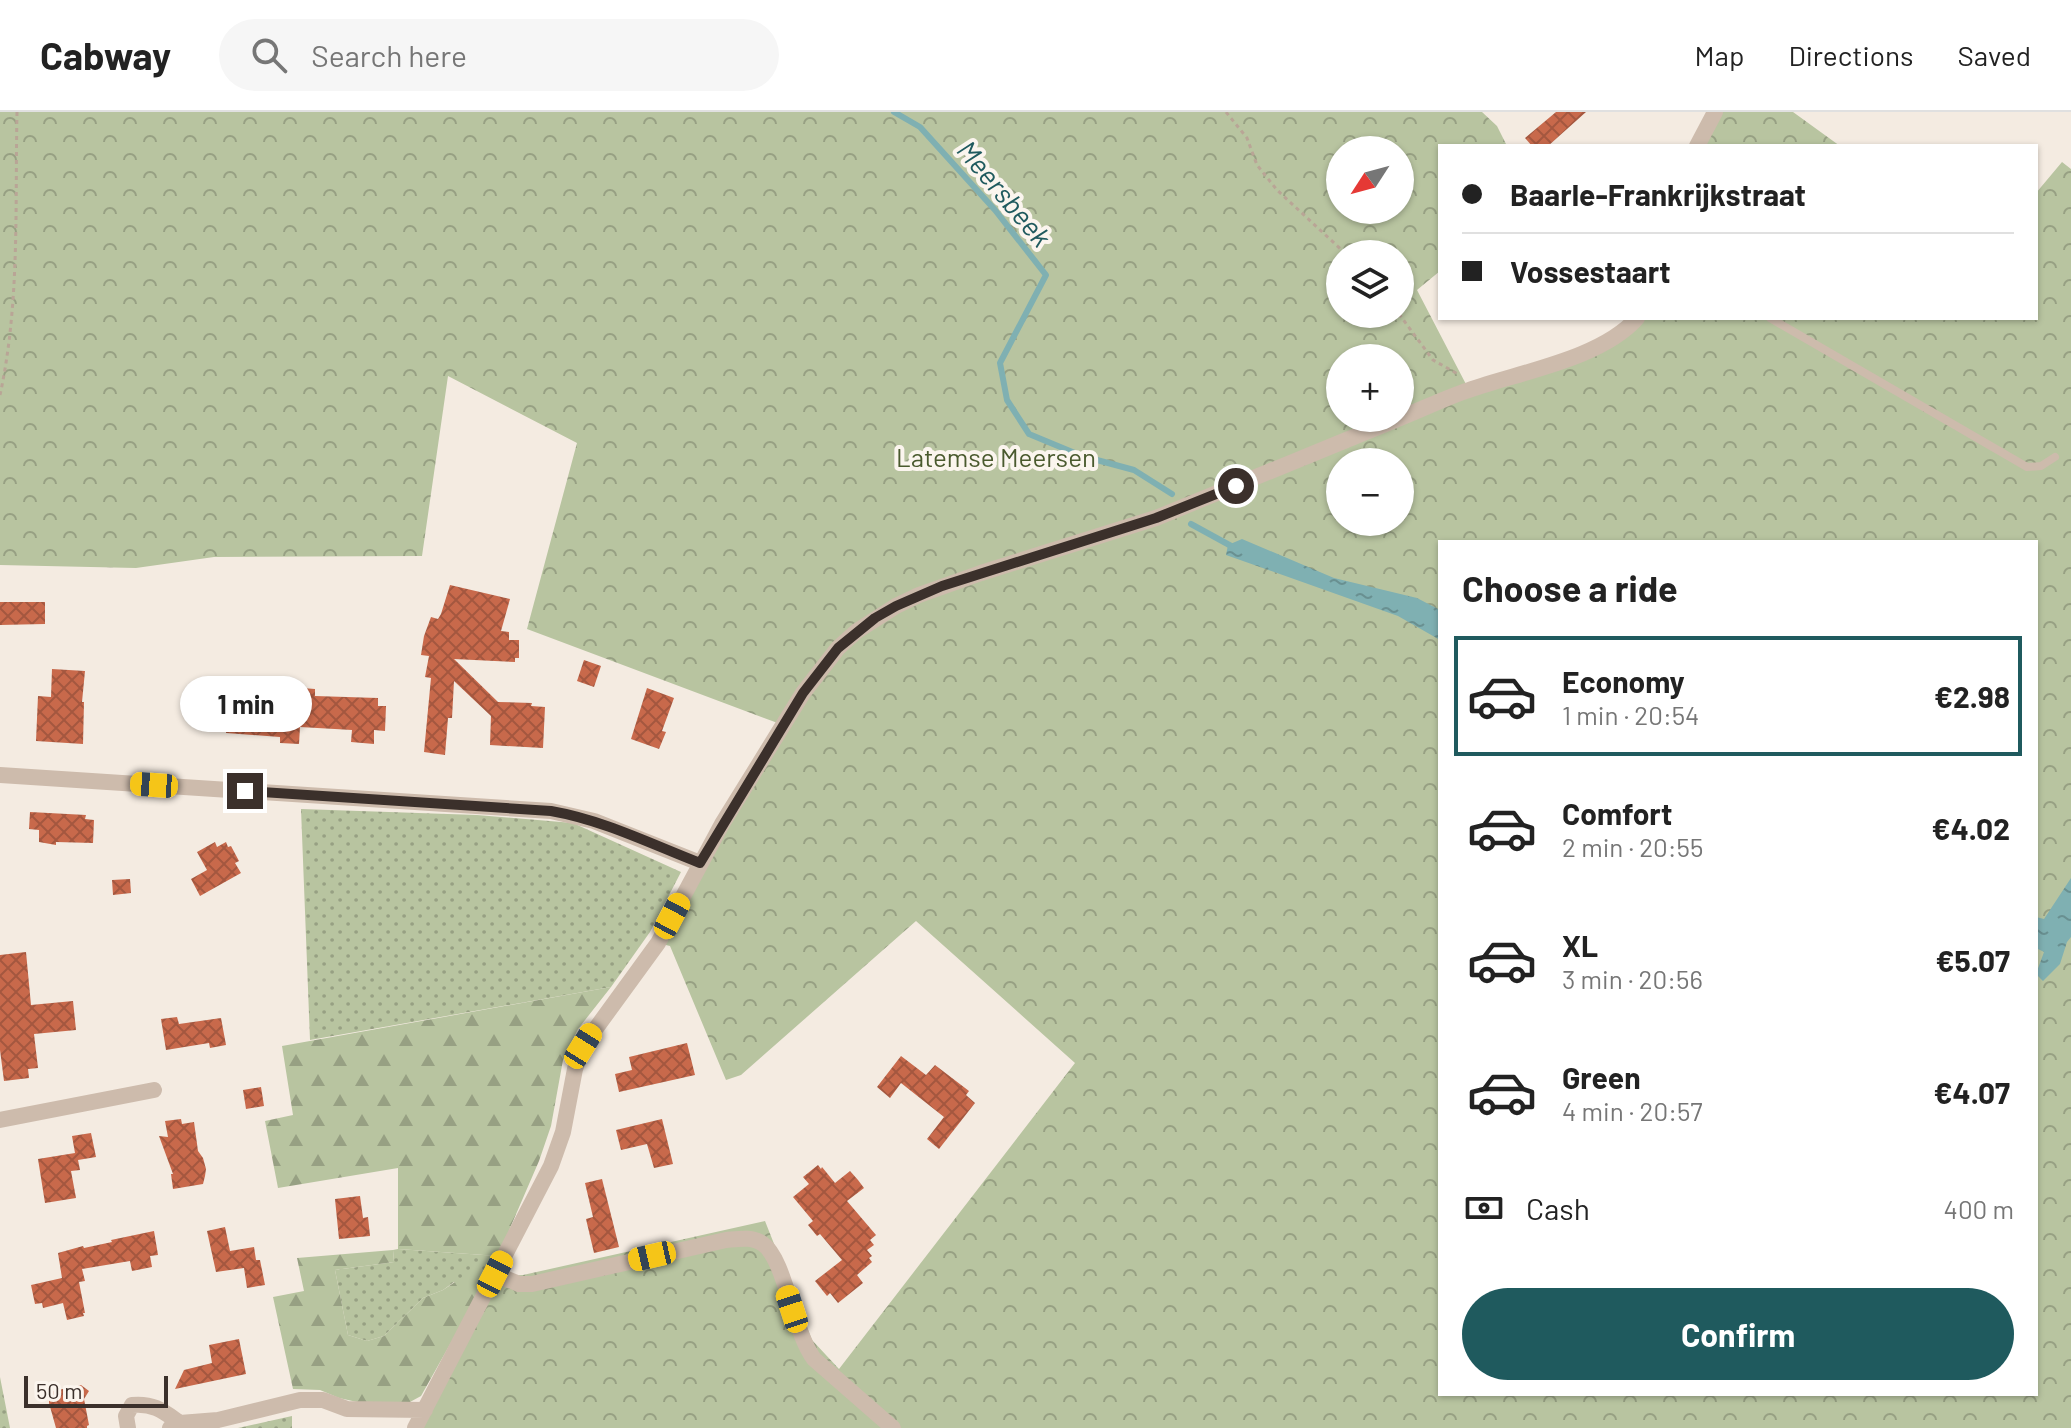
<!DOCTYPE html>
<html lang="en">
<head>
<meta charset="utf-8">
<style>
	body { margin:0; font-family:Barlow,sans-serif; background:#f6f6f6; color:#222; height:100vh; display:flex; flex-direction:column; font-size:30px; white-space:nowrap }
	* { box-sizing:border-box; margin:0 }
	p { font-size:26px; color:#767676 }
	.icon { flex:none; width:44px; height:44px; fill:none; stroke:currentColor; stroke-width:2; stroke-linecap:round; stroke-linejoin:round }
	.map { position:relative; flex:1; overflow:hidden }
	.details { position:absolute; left:1438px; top:428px; width:600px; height:856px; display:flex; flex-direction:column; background:#fff; border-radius:0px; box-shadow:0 2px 6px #0004 }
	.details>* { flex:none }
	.banner { position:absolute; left:1438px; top:32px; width:600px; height:176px; border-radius:0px; box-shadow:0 2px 6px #0004; display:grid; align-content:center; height:176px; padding:0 24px; background:#fff }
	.needle { width:52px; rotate:234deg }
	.tools { position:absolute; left:1326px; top:24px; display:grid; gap:16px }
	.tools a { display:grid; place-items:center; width:88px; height:88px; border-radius:50%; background:#fff; box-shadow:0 2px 6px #0004; font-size:40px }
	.scale { position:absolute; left:24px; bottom:20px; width:144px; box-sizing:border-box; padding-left:8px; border:4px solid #3b302b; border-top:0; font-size:22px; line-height:28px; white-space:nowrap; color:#3b302b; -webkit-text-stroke:6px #fbf5ee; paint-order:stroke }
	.end { position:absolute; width:36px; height:36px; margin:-18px; border:10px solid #3b302b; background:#fff; box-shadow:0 0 0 4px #fff }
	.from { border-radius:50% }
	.bubble { position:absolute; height:56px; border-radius:28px; background:#fff; box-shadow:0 2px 6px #0004; font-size:26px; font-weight:700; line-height:56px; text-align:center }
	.car { position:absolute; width:24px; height:48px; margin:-24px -12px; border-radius:10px; box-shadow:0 0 6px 2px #0007; background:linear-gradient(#f5c518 24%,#345 0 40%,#f5c518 0 76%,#345 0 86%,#f5c518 0) }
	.banner b { display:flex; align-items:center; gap:28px; height:76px; font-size:30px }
	.banner b+b { border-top:2px solid #e0e0e0 }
	.banner i { width:20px; height:20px; background:#222 }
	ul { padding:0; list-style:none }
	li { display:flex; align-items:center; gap:24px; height:120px; margin:0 16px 12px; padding:0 8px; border:4px solid transparent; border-radius:0px }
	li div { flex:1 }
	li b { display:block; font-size:30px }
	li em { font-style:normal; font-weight:700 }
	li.current { border-color:#1f5a5e }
	li>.icon { width:72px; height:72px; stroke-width:1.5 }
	h2 { padding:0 24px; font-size:36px; line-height:96px }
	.pay { display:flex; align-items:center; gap:20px; height:88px; padding:0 24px; font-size:30px }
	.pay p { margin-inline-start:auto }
	.primary-button { display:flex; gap:16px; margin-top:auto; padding:16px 24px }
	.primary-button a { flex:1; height:92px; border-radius:48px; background:#1f5a5e; color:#fff; font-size:32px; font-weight:700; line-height:92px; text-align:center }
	header { display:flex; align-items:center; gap:48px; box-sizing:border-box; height:112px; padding:0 40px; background:#fff; border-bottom:2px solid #e0e0e0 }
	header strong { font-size:38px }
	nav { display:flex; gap:44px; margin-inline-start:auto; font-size:28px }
	.search { width:560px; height:72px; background:#f6f6f6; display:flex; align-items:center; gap:20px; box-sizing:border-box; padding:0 28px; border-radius:44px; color:#767676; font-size:30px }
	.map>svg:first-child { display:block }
</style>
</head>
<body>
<header>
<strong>Cabway</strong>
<div class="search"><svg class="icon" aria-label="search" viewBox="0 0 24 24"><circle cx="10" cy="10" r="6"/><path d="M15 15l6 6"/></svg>Search here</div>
<nav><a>Map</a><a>Directions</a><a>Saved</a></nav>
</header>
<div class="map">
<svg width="2071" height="1316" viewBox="0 0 2071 1316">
	<defs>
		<pattern id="grass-dots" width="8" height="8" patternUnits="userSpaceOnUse" patternTransform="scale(2)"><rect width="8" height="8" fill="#b8c4a0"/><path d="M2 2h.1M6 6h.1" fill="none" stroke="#97a083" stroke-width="1.8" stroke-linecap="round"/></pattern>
		<pattern id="forest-firs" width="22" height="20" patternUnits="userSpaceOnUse" patternTransform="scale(2)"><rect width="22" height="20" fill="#b8c4a0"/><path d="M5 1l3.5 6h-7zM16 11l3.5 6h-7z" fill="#97a083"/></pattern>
		<pattern id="park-crowns" width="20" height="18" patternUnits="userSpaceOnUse" patternTransform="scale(2)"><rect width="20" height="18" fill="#b8c4a0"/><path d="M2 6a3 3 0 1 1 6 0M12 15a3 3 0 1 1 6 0" fill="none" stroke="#97a083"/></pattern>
		<pattern id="water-ripples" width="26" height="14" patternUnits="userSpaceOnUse" patternTransform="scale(2)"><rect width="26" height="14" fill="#7fb0b2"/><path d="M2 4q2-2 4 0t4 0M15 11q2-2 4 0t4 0" fill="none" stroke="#699091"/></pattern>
		<pattern id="building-cross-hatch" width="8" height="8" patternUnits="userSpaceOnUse" patternTransform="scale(2)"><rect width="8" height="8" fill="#c8694b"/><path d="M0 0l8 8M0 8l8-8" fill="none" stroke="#a4573f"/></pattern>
	</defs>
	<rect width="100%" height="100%" fill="#f4ebe1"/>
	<path fill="url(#grass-dots)" d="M301,697L477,703L573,711L681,760L650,820L611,875L310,928Z
		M398,1137L498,1144L485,1170H454L443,1178L423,1186L384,1224L367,1229L348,1223L335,1158L394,1150L393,1138Z
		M0,1265L10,1316H0Z
		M292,1304V1316H238Z"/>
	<path fill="url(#forest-firs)" d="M611,875L578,917L563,948L551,1014L539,1049L498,1144L398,1137V1056L278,1076L265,1009L293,1003L282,934Z
		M393,1138L394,1150L335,1158L348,1223L367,1229L384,1224L423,1186L443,1178L467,1162L477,1159L485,1170L421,1284L410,1290H357L339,1286L320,1278L293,1277L273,1185L304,1179L297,1146Z"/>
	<path fill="url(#park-crowns)" fill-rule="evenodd" d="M0,0H1482L1497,14L1507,34H1440V159L1417,178L1469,278L1567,247L1637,206H2036V81L2062,50L2071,57V1316H419L500,1164L523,1163L765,1109L812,1228L839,1257L1075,951L916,809L741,963L726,968L670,834L658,831L783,613L527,517L577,331L448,264L422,444L214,445L136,456L0,453ZM1340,38H1400V98H1340ZM1340,142H1400V202H1340ZM1340,246H1400V306H1340ZM1340,350H1400V410H1340ZM1440,430H2036V1282H1440Z
		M1715,0H1793L1840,34H1697Z"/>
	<path fill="url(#water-ripples)" d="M1242,427L1334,466L1417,486L1440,498V528L1398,504L1226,443L1228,433Z
		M2071,766V825L2067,830L2060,852L2043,869L2036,862L2044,840L2036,836V805L2044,807Z"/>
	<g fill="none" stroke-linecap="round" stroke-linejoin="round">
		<path stroke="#7fb0b2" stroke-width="6" d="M894,0L920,15L995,98L1046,163L1000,251L1007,288L1029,322L1082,344L1134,358L1172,382
			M1191,412L1233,435"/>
	</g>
	<path fill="url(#building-cross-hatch)" d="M1556,0H1586L1548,34H1532L1525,26Z
		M450,473L510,487L501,519L509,520V528H519V546H515V550L454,547L498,590L532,591L531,594L545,595L543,636L490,633L491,604L454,569L452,606H448L445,643L424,640L431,566L425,565L429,544L421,543L424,524L431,505L438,507L441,502Z
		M0,490H45V512L0,513Z
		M584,548L601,554L594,575L577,569Z
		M52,557L85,559L82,590H84L83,632L36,629L38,584L51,585Z
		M289,575L315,577V584L378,586V594H386L385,619L374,618V632L351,630L352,618L300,615L299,632L280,631V625L226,621L227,589L282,592L283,578L289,579Z
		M647,576L674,586L662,619L666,620L659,637L631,627Z
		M30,700L86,703L85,707L94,708L93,731L56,730V733L39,730V718L29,717Z
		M215,730L217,735L226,730L228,735L231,734L239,749L235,751L241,761L200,784L191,767L207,758L197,740Z
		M130,767L131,781L113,783L112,768Z
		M26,840L31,893L73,889L76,918L34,922L38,956L28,957L29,966L4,969L0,938V843Z
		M177,905L179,912L221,906L226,933L210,936L209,931L166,938L161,907Z
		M687,931L695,963L619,980L615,962L632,958L629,945Z
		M901,944L926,963L935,953L969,979L966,983L975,991L939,1037L927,1027L944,1005L901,971L890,986L877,975Z
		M261,975L264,994L246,997L243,978Z
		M181,1007L182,1012L194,1010L198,1039L203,1046L206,1057L205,1064L203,1072L173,1077L171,1062H173L159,1024L168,1025L165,1009Z
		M662,1007L673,1052L654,1056L647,1032L621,1038L616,1018Z
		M91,1021L96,1045L78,1048L80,1058L71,1059L76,1086L45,1091L38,1047L75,1041L72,1024Z
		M818,1053L821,1057L822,1055L835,1071L850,1059L858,1068L864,1076L847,1089L876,1123L870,1128L874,1133L867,1138L872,1144L869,1146L872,1150L857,1163L863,1171L838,1191L830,1181L827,1184L815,1169L842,1148L820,1122L817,1124L808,1113L813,1109L793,1085L809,1072L803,1065Z
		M602,1067L619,1135L594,1141L586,1107L593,1105L585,1071Z
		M360,1084L363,1106L368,1105L370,1124L339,1127L335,1087Z
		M225,1115L230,1139L254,1135L256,1148H260L265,1173L247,1176L244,1156L216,1160L207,1119Z
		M154,1119L158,1143L150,1144L152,1155L132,1159L130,1149L82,1157L85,1169L79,1170L85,1201H83L84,1204L67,1208L63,1191L43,1196L42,1191L35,1192L31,1173L62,1166L58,1141L83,1134L84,1136L112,1130L111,1128Z
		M239,1227L246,1262L175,1277L184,1258L212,1251L209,1233Z
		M81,1273L89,1279L84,1287L89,1313L87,1314V1316H56L49,1291V1280Z"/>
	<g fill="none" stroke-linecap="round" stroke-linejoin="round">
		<path stroke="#b9a596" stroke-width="3" stroke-dasharray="4 4" stroke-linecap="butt" d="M1226,0L1247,26L1257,53L1277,78L1346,142
			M1399,202L1433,248L1456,261L1459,264
			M0,283C20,191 15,94 17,0"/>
		<path stroke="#cdbbac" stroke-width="8" d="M1770,206L2027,355L2041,354L2055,345"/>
		<path stroke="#cdbbac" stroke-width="16" d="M1697,34L1715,0
			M1400,306C1423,297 1445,286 1469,278C1519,260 1601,247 1637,206
			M0,663L551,699L594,709L700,751
			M0,1008L154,978
			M495,1162L519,1172H532L726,1128C738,1127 753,1124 763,1132C785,1147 793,1219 814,1247L893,1316
			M128,1316L126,1304L132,1293C154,1291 163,1299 180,1311
			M170,1316L180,1311L218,1308L300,1288H323L347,1297L425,1298
			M415,1316L551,1054L563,1020L575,957L583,934L658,831L722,712L803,581L838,536L857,519L896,494L919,483L981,461L1156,406L1400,306"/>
	</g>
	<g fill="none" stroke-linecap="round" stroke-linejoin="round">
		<path stroke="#3b302b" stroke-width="10" d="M245,679L551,699C603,708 651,732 700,751L803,581L838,536L875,506L896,494L942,474L1156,406L1236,374"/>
	</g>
	<g text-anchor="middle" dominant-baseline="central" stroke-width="8" stroke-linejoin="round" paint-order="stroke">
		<g font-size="26" fill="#4a5a2e" stroke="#fbf5ee">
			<text x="996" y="344">Latemse Meersen</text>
		</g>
		<g font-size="28" font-style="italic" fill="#1f5a5e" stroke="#fbf5ee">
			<text transform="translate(1005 81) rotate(50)">Meersbeek</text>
		</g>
	</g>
</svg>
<div class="tools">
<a><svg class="needle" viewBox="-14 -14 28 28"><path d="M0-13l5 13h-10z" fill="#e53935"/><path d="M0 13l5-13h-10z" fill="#767676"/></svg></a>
<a><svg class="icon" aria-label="layers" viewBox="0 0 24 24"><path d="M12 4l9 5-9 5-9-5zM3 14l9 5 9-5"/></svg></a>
<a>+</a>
<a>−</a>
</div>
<div class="scale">50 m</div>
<i class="end from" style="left:1236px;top:374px"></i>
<i class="end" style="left:245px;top:679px"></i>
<div class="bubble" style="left:180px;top:564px;width:132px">1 min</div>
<i class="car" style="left:154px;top:673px;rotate:274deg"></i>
<i class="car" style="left:672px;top:804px;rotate:28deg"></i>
<i class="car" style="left:583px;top:934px;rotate:32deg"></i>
<i class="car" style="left:652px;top:1144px;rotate:257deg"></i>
<i class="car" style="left:495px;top:1162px;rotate:27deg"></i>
<i class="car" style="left:792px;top:1197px;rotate:342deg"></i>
<div class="banner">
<b><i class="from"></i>Baarle-Frankrijkstraat</b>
<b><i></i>Vossestaart</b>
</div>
<section class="details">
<h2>Choose a ride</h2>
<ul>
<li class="current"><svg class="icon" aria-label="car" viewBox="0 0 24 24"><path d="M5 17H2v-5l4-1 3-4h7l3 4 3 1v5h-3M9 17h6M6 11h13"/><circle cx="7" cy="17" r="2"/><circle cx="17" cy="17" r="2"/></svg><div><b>Economy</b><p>1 min · 20:54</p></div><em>€2.98</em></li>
<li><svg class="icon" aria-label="car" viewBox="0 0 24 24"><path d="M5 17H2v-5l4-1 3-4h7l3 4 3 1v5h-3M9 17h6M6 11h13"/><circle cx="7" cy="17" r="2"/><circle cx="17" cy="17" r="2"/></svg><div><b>Comfort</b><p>2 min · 20:55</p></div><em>€4.02</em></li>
<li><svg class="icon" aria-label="car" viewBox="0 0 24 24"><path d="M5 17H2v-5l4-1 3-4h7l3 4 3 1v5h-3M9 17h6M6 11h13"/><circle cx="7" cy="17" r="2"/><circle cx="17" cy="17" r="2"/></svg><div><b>XL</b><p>3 min · 20:56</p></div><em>€5.07</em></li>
<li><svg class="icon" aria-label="car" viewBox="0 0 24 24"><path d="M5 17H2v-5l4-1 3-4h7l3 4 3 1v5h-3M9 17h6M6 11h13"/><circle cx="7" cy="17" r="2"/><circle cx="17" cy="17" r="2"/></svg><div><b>Green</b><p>4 min · 20:57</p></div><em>€4.07</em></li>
</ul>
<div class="pay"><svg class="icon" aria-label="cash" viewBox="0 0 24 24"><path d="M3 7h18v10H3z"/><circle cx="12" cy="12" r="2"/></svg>Cash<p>400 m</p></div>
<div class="primary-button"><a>Confirm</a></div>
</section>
</div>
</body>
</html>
